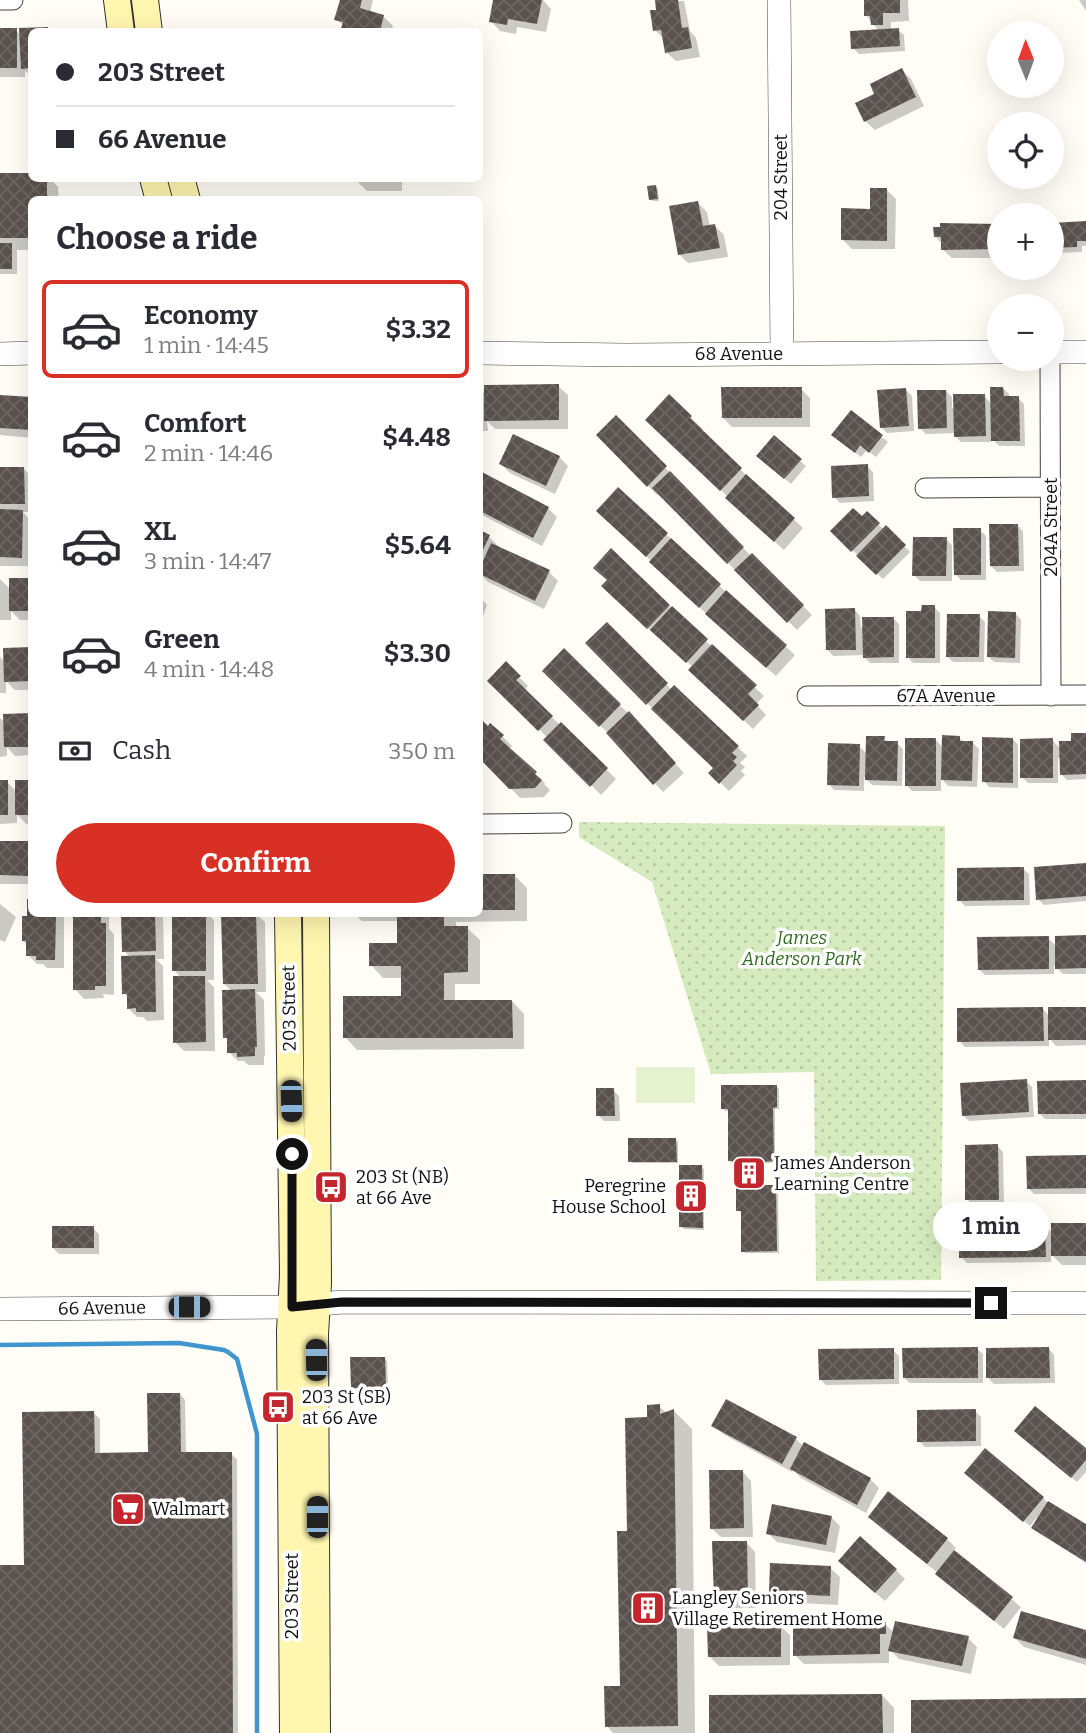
<!DOCTYPE html>
<html lang="en">
<head>
<meta charset="utf-8">
<style>
	body { margin:0; font-family:Bitter,serif; background:#f7f7f7; color:#2b2b33; height:100vh; display:flex; flex-direction:column; font-size:26px; white-space:nowrap }
	* { box-sizing:border-box; margin:0 }
	p { font-size:23px; color:#7c7c81 }
	.icon { flex:none; width:38px; height:38px; fill:none; stroke:currentColor; stroke-width:2; stroke-linecap:round; stroke-linejoin:round }
	.map { position:relative; flex:1; overflow:hidden }
	.panel { position:absolute; left:28px; top:196px; width:455px; height:721px; display:flex; flex-direction:column; background:#fff; border-radius:10px; box-shadow:0 7px 28px #0002 }
	.panel>* { flex:none }
	.top-card { position:absolute; left:28px; top:28px; width:455px; height:154px; border-radius:10px; box-shadow:0 7px 28px #0002; display:grid; align-content:center; height:154px; padding:0 28px; background:#fff }
	.needle { width:46px; rotate:359deg }
	.buttons { position:absolute; left:987px; top:21px; display:grid; gap:14px }
	.buttons a { display:grid; place-items:center; width:77px; height:77px; border-radius:50%; background:#fff; box-shadow:0 7px 28px #0002; font-size:35px }
	.end { position:absolute; width:32px; height:32px; margin:-16px; border:9px solid #111; background:#fff; box-shadow:0 0 0 4px #fff }
	.from { border-radius:50% }
	.bubble { position:absolute; height:49px; border-radius:24px; background:#fff; box-shadow:0 7px 28px #0002; font-size:23px; font-weight:700; line-height:49px; text-align:center }
	.car { position:absolute; width:21px; height:42px; margin:-21px -10px; border-radius:9px; box-shadow:0 0 5px 2px #0007; background:linear-gradient(#222 24%,#8ab4d8 0 40%,#222 0 76%,#8ab4d8 0 86%,#222 0) }
	.top-card b { display:flex; align-items:center; gap:24px; height:66px; font-size:26px }
	.top-card b+b { border-top:2px solid #e1e1e2 }
	.top-card i { width:18px; height:18px; background:#2b2b33 }
	ul { padding:0; list-style:none }
	li { display:flex; align-items:center; gap:21px; height:98px; margin:0 14px 10px; padding:0 14px; border:4px solid transparent; border-radius:10px }
	li div { flex:1 }
	li b { display:block; font-size:26px }
	li em { font-style:normal; font-weight:700 }
	li.on { border-color:#d93025 }
	li>.icon { width:63px; height:63px; stroke-width:1.5 }
	h2 { padding:0 28px; font-size:32px; line-height:84px }
	.pay { display:flex; align-items:center; gap:18px; height:77px; padding:0 28px; font-size:26px }
	.pay p { margin-inline-start:auto }
	.cta { display:flex; gap:14px; margin-top:auto; padding:14px 28px }
	.cta a { flex:1; height:80px; border-radius:42px; background:#d93025; color:#fff; font-size:28px; font-weight:700; line-height:80px; text-align:center }
	.map>svg:first-child { display:block }
</style>
</head>
<body>
<div class="map">
<svg width="1086" height="1733" viewBox="0 0 1086 1733">
	<defs>
		<pattern id="park-dots" width="8" height="8" patternUnits="userSpaceOnUse" patternTransform="scale(1.75)"><rect width="8" height="8" fill="#d5ebbd"/><path d="M2 2h.1M6 6h.1" fill="none" stroke="#b6c8a1" stroke-width="1.8" stroke-linecap="round"/></pattern>
		<pattern id="building-cross-hatch" width="8" height="8" patternUnits="userSpaceOnUse" patternTransform="scale(1.75)"><rect width="8" height="8" fill="#5a524d"/><path d="M0 0l8 8M0 8l8-8" fill="none" stroke="#6d6662"/></pattern>
	</defs>
	<rect width="100%" height="100%" fill="#fffdf5"/>
	<path fill="url(#park-dots)" d="M579,822L945,826L941,1280L816,1281L814,1072L711,1074L652,882L579,837Z"/>
	<path fill="#e6f2cf" d="M636,1067H695V1103H636Z"/>
	<path fill="#0003" d="M342,0H373L370,13L384,17L393,26L391,32H342L344,26L336,19Z
		M495,0H543L551,9L546,32L517,27L516,34L500,31L491,21Z
		M656,0L684,1L690,31L696,38L700,57L676,61L666,52L664,39L655,30L658,11Z
		M866,0H908L909,21L891,22V30H898L904,35L905,51L859,54L853,48L879,31L866,15Z
		M1079,0H1086V11Z
		M47,28L51,32H32V77L25,71V77H0V30H16L21,35V29Z
		M54,29H80L83,32H54Z
		M902,70L911,79L924,106L875,130L865,121L877,94Z
		M0,175L32,178H50L58,187L59,200H32V250H17V274H0Z
		M358,178H402V191H367L358,182Z
		M656,187L658,189L659,201H653L650,199Z
		M887,190L896,199L895,249H852L842,239L872,210Z
		M698,203L707,212L710,227L715,226L724,235L728,257L688,263L679,254Z
		M1086,223V246H1082V252L1056,253L1052,249V224Z
		M996,225L999,228V258H952L942,249V244L935,236Z
		M558,386L568,395V429H495L487,421L488,431H480V389L486,395Z
		M1003,388L1009,394V398H1018L1024,404L1025,446H999L991,438V442H961L955,436V433L926,434L920,428L946,391L952,397V408L955,407L984,396L992,404Z
		M801,389L810,398V427H732L723,418Z
		M906,390L912,396L914,431L887,433L881,427Z
		M0,396L32,399V438L0,435Z
		M669,397L703,429L701,431L753,482L803,528L784,550L736,507L728,497L648,420Z
		M851,413L888,442L876,457L867,450L861,457L839,440Z
		M616,417L751,556L752,555L812,615L797,630L738,571L737,572L659,492L657,495L598,435Z
		M559,457L568,466L555,494L510,473L501,464Z
		M764,461H800L806,466L791,484Z
		M867,466L873,472L874,501L840,503L834,497Z
		M0,469H24L32,477V512H23L31,521V566H0Z
		M480,473L548,508L557,517L542,546L480,514Z
		M867,513L884,530L886,528L910,552L883,579L832,531L862,519Z
		M607,519L666,534L728,594L795,655L776,676L716,623Z
		M1017,525L1023,531L1024,571L997,572L991,566Z
		M980,530L986,536V580H961L955,574Z
		M480,532L489,537L498,546L497,547L549,572L558,581L544,609L488,582L480,574Z
		M946,539L952,545V581H920L914,575Z
		M611,551L764,696L756,704L766,715L753,729L691,670L693,667L658,636L657,637L604,586L609,581Z
		M0,579L11,590L32,579V620H20L11,611V620H0Z
		M480,597L487,605L480,625Z
		M934,607L940,613V663H913L908,657L923,613Z
		M855,610L860,616L861,628L893,618L899,624V663H870L864,657V655L833,656L828,650Z
		M1016,614L1021,620L1020,663L994,662L988,656Z
		M979,616L985,622L984,662H953L947,656Z
		M607,624L672,690L674,687L747,756L740,763L745,767L741,771L745,775L729,791L711,773L716,768L656,712L588,643Z
		M32,648V690H15L6,681V693H0V657L5,662Z
		M564,650L638,723L684,773L663,792L608,733L544,671Z
		M506,664L528,686L524,690L560,725L561,724L616,779L601,795L546,740L548,738L489,681Z
		M32,715V755L15,756L7,747V756L0,757V718L5,723Z
		M483,724L488,728L491,726L503,737L512,746L509,749L545,783L544,784L550,790L544,797L520,798L480,756V746L482,743L480,741L481,735L480,728Z
		M1086,734V779L1067,780L1061,774V758H1058V783H1028L1022,777L1052,740L1061,749Z
		M884,738L889,743H897L903,749L902,786L872,785L864,777V791L834,790L829,784L859,746L867,754Z
		M959,738L965,743H973L979,749L977,787L948,786L941,778V791H912L906,785L936,740L943,748Z
		M1013,739L1018,745V788L989,787L984,781Z
		M0,782H7L17,792L32,782V824H26L17,814V823L0,824Z
		M0,843H29L32,845V884H0Z
		M1086,864V901L1044,905L1038,899Z
		M1023,869L1029,874L1030,905L965,906L959,900Z
		M480,876H515L527,888V921L456,922V928H467L480,940V984H455V1002L512,1001L524,1014V1049L357,1050L345,1037L403,998V978H383L371,965L399,944V921H362L354,914H480Z
		M0,904L16,917L5,942L0,940Z
		M32,914H64V968H47L43,964H37L28,955V945L23,941L29,917Z
		M75,914H107L109,916V929L114,934V995L103,994L104,998L84,999L75,989Z
		M128,914H163L164,959H156L163,966L164,1020L147,1021L143,1017H137L128,1008V998L124,993L130,957L124,951Z
		M174,914H209L214,921V980H207L214,987L215,1051H184L175,1042L181,978L174,970Z
		M223,914H256L265,922L266,992H256L264,1000L265,1056H264V1065H248L244,1061H238L229,1052V1041L225,1037L233,992L224,984Z
		M1086,937V974H1063L1054,965V974L985,975L979,969L1048,938L1057,947Z
		M1043,1009L1050,1017L1086,1009V1045L1056,1046L1049,1038V1046L965,1047L959,1041Z
		M1026,1081L1032,1087L1034,1117L969,1121L963,1115Z
		M1086,1082V1119H1045L1039,1113Z
		M776,1086L779,1089V1109H775V1163H764V1187L776,1186L778,1189L779,1253H745L743,1251V1213L738,1210V1163H732L730,1161V1111H725L723,1108Z
		M613,1090L619,1096L620,1121H604L598,1115Z
		M676,1140L678,1142V1163H632L630,1161Z
		M997,1146L1003,1152L1004,1205H973L967,1199Z
		M1086,1157V1194H1034L1028,1188Z
		M702,1167L704,1169V1230L684,1229L681,1226Z
		M1045,1225L1052,1233L1086,1225V1265H1062L1051,1254V1262L967,1263L961,1257Z
		M93,1228L99,1234V1254H59L53,1248Z
		M977,1349L983,1354V1383H910L904,1378Z
		M1049,1349L1054,1355L1055,1383L994,1384L988,1378Z
		M893,1350L899,1356V1384L826,1385L820,1379Z
		M385,1359L387,1361L388,1389H355L353,1387Z
		M180,1394L185,1400L186,1454H231L237,1459L238,1733H0V1567H26L94,1413L100,1419V1454H150Z
		M659,1406L667,1414L674,1411L692,1429L695,1733H613L607,1726L622,1688L628,1532L649,1419Z
		M975,1411L981,1417V1446L925,1447L919,1441Z
		M713,1425L796,1439L804,1447L870,1479L879,1488L866,1513L801,1478L793,1470L792,1472L723,1434Z
		M1022,1437L1086,1450V1472L1077,1482Z
		M742,1471L751,1481L753,1537H721L711,1528Z
		M972,1478L1043,1498L1049,1504L1086,1526V1563L1039,1533L1033,1528L1039,1519L1037,1517L1030,1526Z
		M831,1517L840,1526L835,1553L777,1542L768,1533Z
		M879,1526L947,1539L956,1548L953,1551L1021,1607L1004,1629L946,1582L938,1573Z
		M746,1542L755,1552L756,1608H724L715,1599Z
		M830,1568L840,1577L838,1605L780,1602L770,1593Z
		M849,1570H896L905,1579L885,1601Z
		M885,1624L894,1633L968,1638L977,1647L971,1674L899,1659L889,1648V1663L804,1664L795,1655Z
		M780,1626L790,1635V1665L719,1666L710,1657Z
		M1086,1631V1665L1024,1647L1015,1638Z
		M882,1695L894,1708V1733H711Z"/>
	<g fill="none" stroke-linecap="round" stroke-linejoin="round">
		<path stroke="#3f96cf" stroke-width="4.5" d="M0,1345L179,1343L224,1350L228,1352L237,1359L257,1434V1733"/>
	</g>
	<path fill="url(#building-cross-hatch)" d="M340,0H362L360,8L384,15L380,32H340L343,22L334,20Z
		M493,0H542L537,24L508,19L507,25L489,22Z
		M655,0H678L682,28L688,27L692,48L665,53L661,30L653,31L650,10H656Z
		M864,0H900V13H883V25H871L870,16H864Z
		M48,27V32H32V68L21,69L19,28Z
		M0,28H17V68H0Z
		M899,28L900,46L851,49L850,31Z
		M902,68L916,97L864,122L855,103L874,94L870,84Z
		M0,173H32V178H47V200H32V238H0Z
		M356,178H393V182H356Z
		M656,185L658,199L649,200L647,186Z
		M870,188H887V241L841,240V208L870,209Z
		M698,201L703,226L715,224L720,248L678,255L669,206Z
		M1086,221V241H1077V247L1052,248V223Z
		M940,223L997,224L998,249L941,250V237H934L933,227H940Z
		M0,243H12V269H0Z
		M559,384V420L484,421V385Z
		M721,387H802V418H722Z
		M990,387H1003L1004,396H1019L1020,441H991Z
		M906,388L909,426L880,428L877,390Z
		M917,390H946L947,428L918,429Z
		M669,394L692,416L690,418L742,468L720,491L645,420Z
		M953,394H985L986,436L954,437Z
		M0,395L32,397V430L0,428Z
		M851,410L883,435L869,453L860,445L855,453L831,435Z
		M616,415L667,466L647,487L596,435Z
		M513,434L560,456L546,486L499,464Z
		M774,435L802,459L784,479L756,456Z
		M868,464L869,496L832,498L831,466Z
		M0,467H24L25,504H0Z
		M480,471L549,507L533,538L480,511Z
		M670,471L744,547L727,564L652,488Z
		M746,474L795,518L774,542L725,498Z
		M618,487L668,533L646,557L596,511Z
		M853,508L862,516L867,511L880,523L851,552L830,531Z
		M0,509L23,510L22,558L0,557Z
		M989,524H1018L1019,566H990Z
		M886,525L906,545L876,575L856,556Z
		M953,528H981V575H954Z
		M480,530L490,535L480,556Z
		M913,537H947L946,576H912Z
		M671,538L721,584L699,608L649,562Z
		M491,543L550,570L535,601L480,574V568Z
		M611,548L670,605L647,629L601,586L607,580L593,568Z
		M752,553L804,605L787,623L734,570Z
		M9,578H32V611H9Z
		M726,590L787,645L766,668L705,614Z
		M922,605H935V658H906V611H921Z
		M672,606L708,639L686,663L650,630Z
		M855,608L856,650H826L825,609Z
		M988,611L1016,612L1015,658L987,657Z
		M947,614H980L979,657H946Z
		M862,617H894V657L863,658Z
		M607,622L668,683L646,705L585,643Z
		M712,644L757,685L748,694L759,705L743,721L688,670Z
		M32,647V681L4,682L3,648Z
		M564,648L621,704L599,727L542,671Z
		M506,661L521,676L516,680L553,716L538,731L487,681Z
		M674,685L739,746L732,753L737,757L733,761L737,765L719,784L708,773L713,768L651,709Z
		M629,711L676,763L653,785L606,733Z
		M32,713V747H4L3,714Z
		M483,721L488,726L490,723L504,735L500,739L537,772L535,774L542,780L535,788L509,789L480,759V725Z
		M561,722L608,768L590,787L543,740Z
		M1071,733H1086V774L1060,775L1059,741H1071Z
		M942,735L960,736V741H973L972,781L941,780Z
		M866,736H885L884,741H898L897,781L865,780Z
		M982,737L1013,738V783L982,782Z
		M905,738H936V786H905Z
		M1053,738V778H1020V739Z
		M828,743L860,744L859,786L827,785Z
		M0,780H8V815H0Z
		M15,780H32V815H15Z
		M0,841H30V876L0,875Z
		M1086,863V896L1036,900L1034,867Z
		M1024,867V900L957,901V868Z
		M480,874H515V910H480Z
		M27,899H32V914H56L55,960H36V956H26V941H22V916H27Z
		M73,914H101V923H106V986H95V990H73Z
		M121,914H155L156,951L122,952Z
		M172,914H206V971H172Z
		M221,914H256L258,984H223Z
		M397,914H444V926H468V972L444,973V1000H512L513,1038H343V996H401V966H369V943H397Z
		M1086,935V968L1055,969V936Z
		M1049,936V969L978,970L977,937Z
		M155,955L156,1012H136V1008L127,1009V994H122L121,956Z
		M173,976H205L206,1042L173,1043Z
		M255,989L257,1047H255V1056L237,1057V1053H227V1038H223L222,990Z
		M1043,1007L1044,1041L957,1042V1008Z
		M1048,1007H1086V1040H1048Z
		M1027,1079L1029,1112L962,1116L960,1083Z
		M1086,1080V1114H1038L1037,1081Z
		M721,1085H777V1107L773,1108L774,1161L762,1162V1185H776L777,1251L741,1252V1211H736V1161H728V1109H721Z
		M596,1088H614L615,1116H596Z
		M628,1138H676L677,1162H628Z
		M998,1144L999,1200H965V1145Z
		M1086,1155V1188L1027,1189L1026,1156Z
		M679,1165H702L703,1228L679,1227Z
		M1051,1223H1086V1256H1051Z
		M1045,1224L1046,1257L959,1258V1225Z
		M52,1226H94V1248H52Z
		M978,1347V1378H903L902,1348Z
		M1049,1347L1050,1378H986V1348Z
		M894,1348V1379L819,1380L818,1349Z
		M350,1357H385L386,1387L351,1388Z
		M147,1393H180L181,1452H232L233,1733H0V1565H24L22,1412L94,1411L95,1453L148,1452Z
		M726,1399L797,1437L782,1464L711,1426Z
		M660,1404V1414L674,1409L678,1726L605,1727L604,1686H620L617,1531H627L625,1418L647,1417V1405Z
		M1035,1406L1086,1448V1460L1071,1478L1014,1431Z
		M976,1409V1441L917,1442V1410Z
		M804,1442L871,1478L857,1505L790,1469Z
		M985,1448L1044,1497L1023,1522L964,1473Z
		M709,1470H743L744,1528L710,1529Z
		M888,1491L948,1538L927,1564L868,1517Z
		M1048,1501L1086,1524V1562L1031,1528Z
		M772,1504L832,1516L826,1545L766,1534Z
		M860,1536L897,1569L875,1593L838,1561Z
		M712,1541H747L748,1599L714,1600Z
		M954,1550L1013,1597L994,1621L935,1574Z
		M770,1563L831,1566L830,1596L769,1593Z
		M1021,1611L1086,1630V1659L1013,1638Z
		M895,1621L969,1636L962,1666L888,1651Z
		M886,1622V1634H880V1654L793,1656V1624Z
		M781,1624V1657H708L707,1625Z
		M882,1694L883,1733H709V1695Z
		M1086,1698V1733H911V1700Z"/>
	<g fill="none" stroke-linecap="round" stroke-linejoin="round">
		<g stroke="#444" stroke-width="21">
			<path id="minor" d="M0,0H13
				M1050,359L1051,696
				M925,488L1051,487
				M807,696L1086,695
				M480,824L562,823"/>
		</g>
		<g stroke="#444" stroke-width="24">
			<path id="tertiary" d="M779,0L782,354
				M1052,352H1086
				M480,353L627,355L999,352
				M0,354L32,353
				M0,1309L291,1307L342,1302L1086,1303"/>
		</g>
		<g stroke="#333" stroke-width="28">
			<path id="secondary" d="M117,0L121,32
				M145,0L149,32
				M153,178L159,200
				M181,178L187,200
				M288,914L293,1275L290,1331L293,1733
				M316,914L318,1284L315,1334L317,1733"/>
		</g>
		<use href="#minor" stroke="#fff" stroke-width="19"/>
		<use href="#tertiary" stroke="#fff" stroke-width="23"/>
		<use href="#secondary" stroke="#fff6b0" stroke-width="26"/>
	</g>
	<g fill="none" stroke-linecap="round" stroke-linejoin="round">
		<path stroke="#111" stroke-width="9" d="M292,1154V1307L342,1302L991,1303"/>
	</g>
	<defs>
		<g id="building-square" transform="scale(1.75)"><rect x="-9" y="-9" width="18" height="18" rx="4" fill="#c4262e" stroke="#fff"/><path d="M-4-6H4V6H1V3H-1V6H-4ZM-2.5-4.3h1.7v1.8h-1.7ZM.8-4.3h1.7v1.8H.8ZM-2.5-1h1.7V.8h-1.7ZM.8-1h1.7V.8H.8Z" fill="#fff"/></g>
		<g id="bus-square" transform="scale(1.75)"><rect x="-9" y="-9" width="18" height="18" rx="4" fill="#c4262e" stroke="#fff"/><path d="M-5-6H5V4H4V6H2V4H-2V6H-4V4H-5ZM-3.5-4V0h7V-4ZM-3.5 1.2v1.5H-2V1.2ZM2 1.2v1.5H3.5V1.2Z" fill="#fff"/></g>
		<g id="supermarket-square" transform="scale(1.75)"><rect x="-9" y="-9" width="18" height="18" rx="4" fill="#c4262e" stroke="#fff"/><path d="M-6-5.5h2.5l.6 2H6L4.5 2H-2.5L-4.4-4H-6ZM-1.5 3.2a1.3 1.3 0 1 0 .1 0ZM3 3.2a1.3 1.3 0 1 0 .1 0Z" fill="#fff"/></g>
	</defs>
	<g fill-rule="evenodd">
		<use href="#building-square" x="749" y="1173"/>
		<use href="#bus-square" x="331" y="1187"/>
		<use href="#building-square" x="691" y="1196"/>
		<use href="#bus-square" x="278" y="1407"/>
		<use href="#supermarket-square" x="128" y="1509"/>
		<use href="#building-square" x="648" y="1608"/>
	</g>
	<g text-anchor="middle" dominant-baseline="central" stroke-width="7" stroke-linejoin="round" paint-order="stroke">
		<g font-size="18" fill="#111" stroke="#fff">
			<text transform="translate(781 177) rotate(-90)">204 Street</text>
			<text x="739" y="354">68 Avenue</text>
			<text transform="translate(1051 527) rotate(-90)">204A Street</text>
			<text x="946" y="696">67A Avenue</text>
			<text transform="translate(289 1008) rotate(-91)">203 Street</text>
			<text transform="translate(102 1308) rotate(-1)">66 Avenue</text>
			<text transform="translate(292 1596) rotate(-90)">203 Street</text>
		</g>
		<g font-size="18" font-style="italic" fill="#2f6b1f" stroke="#fff">
			<text x="802" y="938">James<tspan x="802" dy="21">Anderson Park</tspan></text>
		</g>
		<g font-size="18" fill="#111" stroke="#fff" text-anchor="start">
			<text x="774" y="1163">James Anderson<tspan x="774" dy="21">Learning Centre</tspan></text>
			<text x="356" y="1177">203 St (NB)<tspan x="356" dy="21">at 66 Ave</tspan></text>
			<text x="666" y="1186" text-anchor="end">Peregrine<tspan x="666" dy="21">House School</tspan></text>
			<text x="302" y="1397">203 St (SB)<tspan x="302" dy="21">at 66 Ave</tspan></text>
			<text x="152" y="1509">Walmart</text>
			<text x="672" y="1598">Langley Seniors<tspan x="672" dy="21">Village Retirement Home</tspan></text>
		</g>
	</g>
</svg>
<div class="buttons">
<a><svg class="needle" viewBox="-14 -14 28 28"><path d="M0-13l5 13h-10z" fill="#e53935"/><path d="M0 13l5-13h-10z" fill="#7c7c81"/></svg></a>
<a><svg class="icon" aria-label="locate" viewBox="0 0 24 24"><circle cx="12" cy="12" r="6"/><path d="M12 2v4M12 18v4M2 12h4M18 12h4"/></svg></a>
<a>+</a>
<a>−</a>
</div>
<i class="end from" style="left:292px;top:1154px"></i>
<i class="end" style="left:991px;top:1303px"></i>
<div class="bubble" style="left:933px;top:1202px;width:116px">1 min</div>
<i class="car" style="left:291px;top:1101px;rotate:178deg"></i>
<i class="car" style="left:189px;top:1307px;rotate:90deg"></i>
<i class="car" style="left:316px;top:1360px;rotate:359deg"></i>
<i class="car" style="left:317px;top:1517px;rotate:0deg"></i>
<div class="top-card">
<b><i class="from"></i>203 Street</b>
<b><i></i>66 Avenue</b>
</div>
<section class="panel">
<h2>Choose a ride</h2>
<ul>
<li class="on"><svg class="icon" aria-label="car" viewBox="0 0 24 24"><path d="M5 17H2v-5l4-1 3-4h7l3 4 3 1v5h-3M9 17h6M6 11h13"/><circle cx="7" cy="17" r="2"/><circle cx="17" cy="17" r="2"/></svg><div><b>Economy</b><p>1 min · 14:45</p></div><em>$3.32</em></li>
<li><svg class="icon" aria-label="car" viewBox="0 0 24 24"><path d="M5 17H2v-5l4-1 3-4h7l3 4 3 1v5h-3M9 17h6M6 11h13"/><circle cx="7" cy="17" r="2"/><circle cx="17" cy="17" r="2"/></svg><div><b>Comfort</b><p>2 min · 14:46</p></div><em>$4.48</em></li>
<li><svg class="icon" aria-label="car" viewBox="0 0 24 24"><path d="M5 17H2v-5l4-1 3-4h7l3 4 3 1v5h-3M9 17h6M6 11h13"/><circle cx="7" cy="17" r="2"/><circle cx="17" cy="17" r="2"/></svg><div><b>XL</b><p>3 min · 14:47</p></div><em>$5.64</em></li>
<li><svg class="icon" aria-label="car" viewBox="0 0 24 24"><path d="M5 17H2v-5l4-1 3-4h7l3 4 3 1v5h-3M9 17h6M6 11h13"/><circle cx="7" cy="17" r="2"/><circle cx="17" cy="17" r="2"/></svg><div><b>Green</b><p>4 min · 14:48</p></div><em>$3.30</em></li>
</ul>
<div class="pay"><svg class="icon" aria-label="cash" viewBox="0 0 24 24"><path d="M3 7h18v10H3z"/><circle cx="12" cy="12" r="2"/></svg>Cash<p>350 m</p></div>
<div class="cta"><a>Confirm</a></div>
</section>
</div>
</body>
</html>
